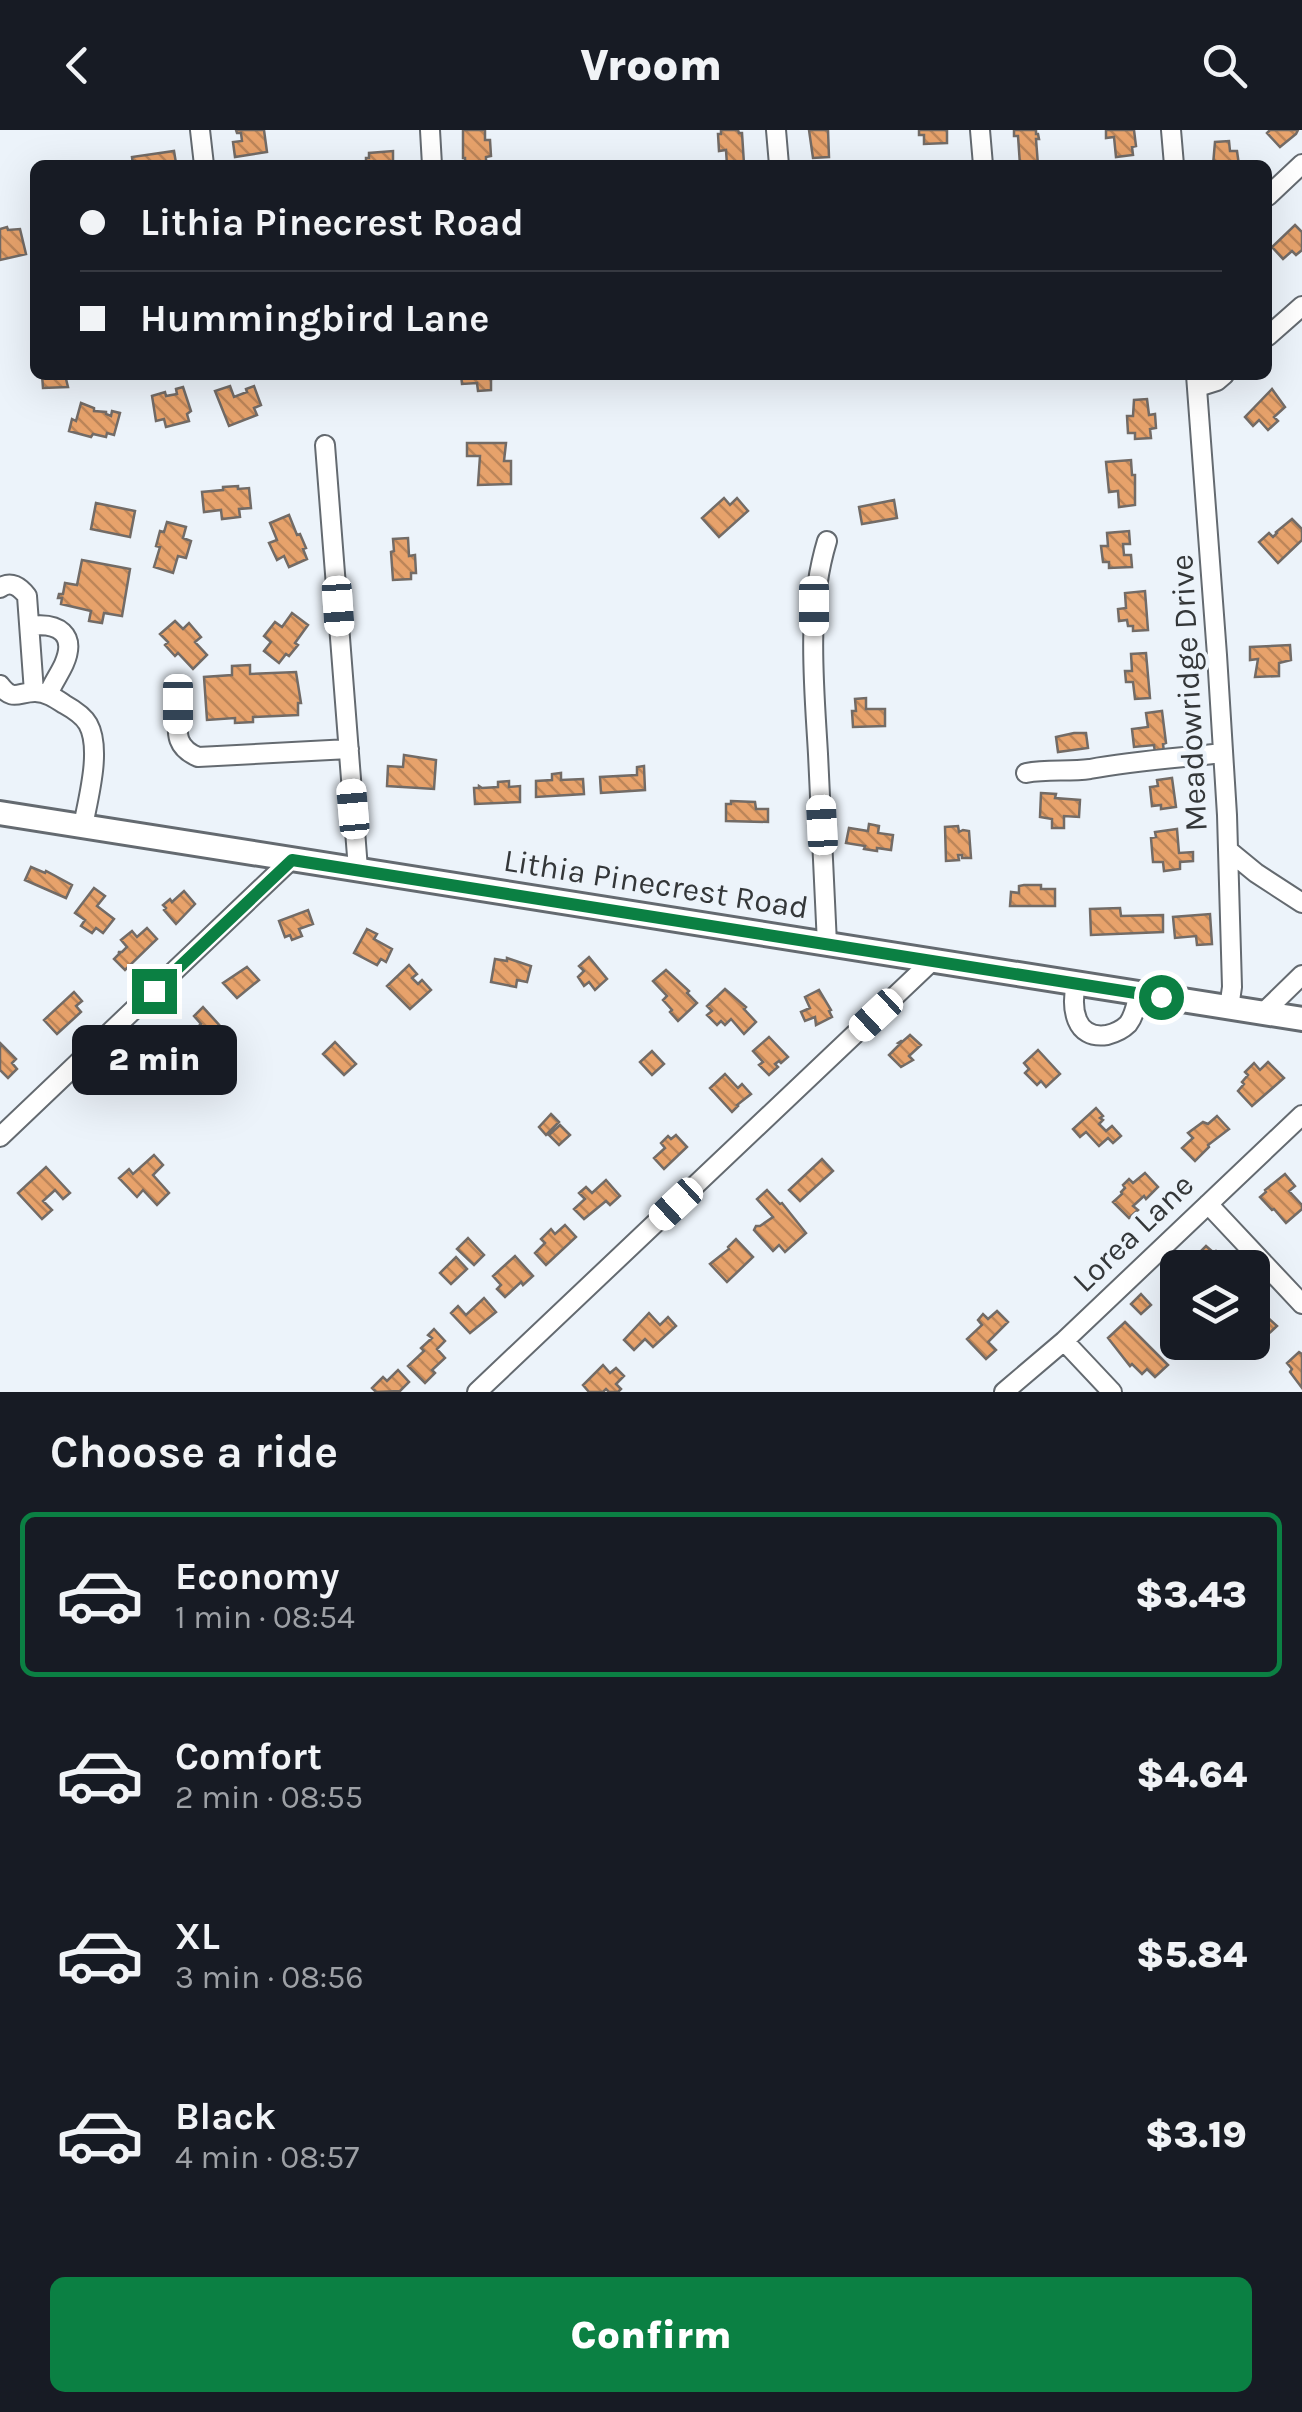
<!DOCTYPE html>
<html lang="en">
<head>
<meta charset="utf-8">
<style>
	body { margin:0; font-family:Karla,sans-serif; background:#242831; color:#f1f3f6; height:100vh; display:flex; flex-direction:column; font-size:38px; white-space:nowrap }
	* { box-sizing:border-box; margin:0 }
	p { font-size:32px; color:#9ea1a6 }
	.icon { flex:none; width:55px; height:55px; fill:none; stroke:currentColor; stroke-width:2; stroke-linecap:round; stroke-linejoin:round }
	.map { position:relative; height:1262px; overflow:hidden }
	.drawer { display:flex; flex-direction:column; background:#171b24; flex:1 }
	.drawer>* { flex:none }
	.hud { position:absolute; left:30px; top:30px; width:1242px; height:220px; border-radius:15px; box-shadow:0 10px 40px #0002; display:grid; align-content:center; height:220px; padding:0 50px; background:#171b24 }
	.controls { position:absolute; left:1160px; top:1120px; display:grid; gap:20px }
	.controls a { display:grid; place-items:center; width:110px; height:110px; border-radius:15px; background:#171b24; box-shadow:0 10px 40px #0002; font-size:50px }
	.end { position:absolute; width:45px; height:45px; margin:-22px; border:12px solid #0b8043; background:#fff; box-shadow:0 0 0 5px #fff }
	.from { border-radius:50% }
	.bubble { position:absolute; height:70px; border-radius:15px; background:#171b24; box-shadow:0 10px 40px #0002; font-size:32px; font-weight:800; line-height:70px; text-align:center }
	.car { position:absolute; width:30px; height:60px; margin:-30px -15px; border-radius:12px; box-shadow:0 0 8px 2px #0007; background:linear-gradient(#fff 24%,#345 0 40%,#fff 0 76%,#345 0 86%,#fff 0) }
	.hud b { display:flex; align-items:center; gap:35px; height:95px; font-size:38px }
	.hud b+b { border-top:2px solid #363941 }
	.hud i { width:25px; height:25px; background:#f1f3f6 }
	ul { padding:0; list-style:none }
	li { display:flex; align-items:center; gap:30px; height:165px; margin:0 20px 15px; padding:0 30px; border:5px solid transparent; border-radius:15px }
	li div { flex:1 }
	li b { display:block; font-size:38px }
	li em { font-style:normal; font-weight:800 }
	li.selected { border-color:#0b8043 }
	li>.icon { width:90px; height:90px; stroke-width:1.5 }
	h2 { padding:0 50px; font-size:45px; line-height:120px }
	.button { display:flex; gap:20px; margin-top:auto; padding:20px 50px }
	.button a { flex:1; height:115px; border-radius:15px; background:#0b8043; color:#fff; font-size:40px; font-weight:800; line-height:115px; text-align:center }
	header { display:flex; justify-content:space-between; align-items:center; height:130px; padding:0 50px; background:#171b24; font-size:45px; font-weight:800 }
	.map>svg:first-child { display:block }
</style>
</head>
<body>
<header><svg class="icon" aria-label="back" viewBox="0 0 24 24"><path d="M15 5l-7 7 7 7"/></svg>Vroom<svg class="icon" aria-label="search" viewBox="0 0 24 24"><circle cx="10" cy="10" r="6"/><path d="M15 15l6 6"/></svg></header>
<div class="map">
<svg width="1302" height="1262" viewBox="0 0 1302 1262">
	<defs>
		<pattern id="building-back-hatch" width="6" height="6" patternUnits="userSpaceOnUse" patternTransform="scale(2.5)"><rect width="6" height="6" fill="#e7a26b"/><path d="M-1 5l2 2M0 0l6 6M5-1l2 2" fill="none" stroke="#bc8559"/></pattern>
	</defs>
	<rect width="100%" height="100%" fill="#ecf3fa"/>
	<path fill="url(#building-back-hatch)" stroke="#726b66" stroke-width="2.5" d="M236,0H264L267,22L235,27L233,12L242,11L241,3H237Z
		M463,0H485V10H490L491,26L486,27V34L465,35V28H463Z
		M721,0H738L739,3H742L744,34L727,35L726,20L719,21L718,4H721Z
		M809,0H828L829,27L813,28Z
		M919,0H947V13L924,14V5H919Z
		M1014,0H1036V4H1038L1039,9H1036L1038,35H1020L1018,6H1014Z
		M1106,0H1134L1136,16L1132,17L1133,25L1116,27L1114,7L1106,8Z
		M1270,0H1298L1296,4L1280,17L1267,3Z
		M1229,11L1230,21H1237L1239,35H1213L1215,12Z
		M174,21L176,33L133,35L132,27Z
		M393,21V35H366V28H369V23Z
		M1295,95L1302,102V120L1296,125L1292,121L1283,129L1272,117Z
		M7,97L8,100L20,99L26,124L0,130V99Z
		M42,245H65L68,257L43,258Z
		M461,245H502V248L491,249V260L478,261L477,253L462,254Z
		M230,256L234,267L247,262L246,259L254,256L261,275L254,278L257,285L229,296L215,261Z
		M183,257L191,281L187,284L189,291L166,297L164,289L156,291L152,266L165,262L166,266L177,264L176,259Z
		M1272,259L1285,277L1274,287L1278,291L1268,300L1259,290L1253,296L1245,287Z
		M1147,269L1149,285L1155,284L1156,298L1150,299L1151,308L1135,309V303H1128L1127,286H1133L1134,270Z
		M81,273L94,278V281L106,282V284L111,286L112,281L120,283L114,305L107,303L106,307L93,304L91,307L69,301L72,289L76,291Z
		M467,313H506L504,331H511V354L478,355L480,326H467Z
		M1131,330L1132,345H1135V375L1119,377L1118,361L1109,362L1106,332Z
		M238,356V359L249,358L251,378L239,379L240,387L222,389L221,380L204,382L202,362L223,360V357Z
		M724,368L730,375L737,368L748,381L719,407L702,388Z
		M894,370L897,388L862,394L859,377Z
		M96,373L135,381L130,407L91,399Z
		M289,385L297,405L300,404L306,418L303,419L307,429L289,437L284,426L277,430L269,413L277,410L270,393Z
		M1292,389L1302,399V410L1278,433L1259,412L1269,403L1273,407L1277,403L1276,402Z
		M167,392L186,397L183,408L191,411L186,428L178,426L173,443L154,437L160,417L156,416L160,401L164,402Z
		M1129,401L1130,414H1123L1124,425H1131L1132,437L1109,438V432H1103L1101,416H1108L1107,403Z
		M408,408L409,426L415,425L416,443H411V449L393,450L391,422L394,421L393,409Z
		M82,430L130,439L122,486L104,483L102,493L89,491L91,481L61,474L62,468H58L59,464H63L65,453L77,455Z
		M1145,461L1148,500L1133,501V496H1128L1127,490L1119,491L1118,479L1126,478L1125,463Z
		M292,483L308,495L295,513L298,515L289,526L286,524L279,533L264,521L271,512L264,506L275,492L282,497Z
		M175,491L183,499L189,493L201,507L195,512L207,525L193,539L178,523L175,526L165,515L168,512L160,504Z
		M1290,515L1291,530L1279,533V546L1255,547L1258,529L1250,530V517Z
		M1146,523L1150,568L1135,569L1133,552H1126L1125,541H1132L1131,524Z
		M250,535V544L296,542L301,573H298V585L253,587V592L235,593V588L207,590L204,547L232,545V536Z
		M866,568V579H885V596L853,597L852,581H856L855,569Z
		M1162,581L1166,613L1163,614L1164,622L1155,623L1154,615L1134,617L1132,599L1148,597L1146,583Z
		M1074,603H1086L1088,618L1058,622L1056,607Z
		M404,625L436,630L434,659L387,656L388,636L403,637Z
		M644,636L645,660L601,663L600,647L637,645V637Z
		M561,643V650L583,649L584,664L536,667V651L552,650V644Z
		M1172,648L1176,677L1161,679V675L1152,676L1150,657L1158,656L1157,650Z
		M509,651V657L520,656V672L475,674L474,658H479V656L482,658L498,657V652Z
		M1041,663L1056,664L1055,668L1080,670L1079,687L1064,686V698H1052V689L1040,687Z
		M731,671L755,672L756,679H768V692L726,691V674H731Z
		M869,694L879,696L878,703L893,705L891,720L877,718V721L864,719L865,716L846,713L849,698L868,701Z
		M958,696L959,702L963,700L969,701L971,728H962V725H958L959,730L946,731L945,697Z
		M1177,699L1179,723L1193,722V731L1180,732V739L1164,741L1163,732H1153L1151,708L1156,707L1155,702Z
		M31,737L45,743L46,741L72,755L66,768L25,750Z
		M1024,755H1041V759H1055V776H1010L1011,762L1019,763V756Z
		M94,758L105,766L97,776L114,789L103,803L96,798L92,803L81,796L85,790L75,783Z
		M184,761L195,774L176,794L164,780L166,778L163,775L170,769L172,772Z
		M1120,778L1121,786L1163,785V802L1091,805L1090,779Z
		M308,780L313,794L299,799L302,806L292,810L290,805L285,807L279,791Z
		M1210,784L1212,814L1197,815L1196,806L1175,808L1173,787Z
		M147,798L157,809L125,840L114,829L120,823L118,822H122L127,817L121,810L132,801L137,807Z
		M367,799L377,804L374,809L392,819L386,832L381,829L377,835L354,823Z
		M589,827L607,849L595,860L589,852L584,856L578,847L584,841L579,836Z
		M507,828L531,836L527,852L517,850L516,857L491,852L495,829L507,831Z
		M409,835L417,844L412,848L418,854L422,850L431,860L410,879L387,856Z
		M247,837L259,850L237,868L223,853Z
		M666,840L689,861L687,863L697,873L678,891L670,882L672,880L663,870L667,866L653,851Z
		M725,859L746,877L744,879L756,892L744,904L731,889L725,895L721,891L717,895L707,885L712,881L707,876Z
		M819,860L831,880L829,881L832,887L816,895L815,887L805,891L801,882L810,878L805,867Z
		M74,862L82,871L76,876L81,882L57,904L44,890Z
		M203,877L221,897L215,903L220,908L211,916L206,911L194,923L183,911L201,894L194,886Z
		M910,905L921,915L909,926L913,930L901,937L889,925L900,914L898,913L901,911L902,912Z
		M769,907L788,927L781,933L779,931L775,934L778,937L769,945L759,935L763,932L753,921Z
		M335,912L356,934L344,945L323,924Z
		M0,913L16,929L12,933L17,939L8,948L0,940Z
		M1038,920L1060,944L1046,957L1041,951L1037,955L1025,943L1029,939L1024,933Z
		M652,921L664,934L652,945L640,932Z
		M1268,932L1284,948L1252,976L1238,961L1244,954L1242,952L1248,945L1245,942L1254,933L1260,940Z
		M725,944L738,958L742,954L751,964L737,975L738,976L732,982L710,958Z
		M1096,978L1103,986L1100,988L1103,990L1099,994L1106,1001L1112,996L1121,1006L1113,1013L1108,1008L1099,1016L1086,1002L1080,1007L1073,999Z
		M551,984L559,992L546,1005L539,997Z
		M1217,986L1229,999L1208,1015L1209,1017L1195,1031L1182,1018L1193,1008L1188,1003L1203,992L1208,994Z
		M560,995L570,1005L559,1015L549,1005Z
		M676,1005L687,1017L664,1039L654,1028L665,1018L661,1013L668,1006L671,1009Z
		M154,1025L163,1035L153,1045L169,1063L157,1075L143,1060L137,1067L119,1048L129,1039L133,1044Z
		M822,1029L833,1041L800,1071L789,1060Z
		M46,1037L70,1063L63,1069L55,1060L43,1071L52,1080L42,1089L18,1063Z
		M1145,1043L1158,1057L1146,1069L1144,1066L1133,1076L1138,1080L1129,1088L1113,1072L1122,1064L1121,1062L1125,1058L1123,1055L1129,1049L1133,1053Z
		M1285,1044L1295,1056L1289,1061L1302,1075V1079L1286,1093L1274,1079L1272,1080L1260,1067L1266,1062L1265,1060Z
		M606,1050L620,1066L610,1075L606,1071L584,1089L574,1079L585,1069L579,1063L586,1057L592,1063Z
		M767,1060L780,1074L782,1073L806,1103L785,1122L779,1115L773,1121L754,1100L756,1096H760L773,1087L757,1069Z
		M565,1095L576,1107L546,1135L535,1123L545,1113L541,1109L551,1099L555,1104Z
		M468,1108L484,1125L474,1135L457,1119Z
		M736,1109L753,1127L727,1152L710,1134L729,1119L728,1117Z
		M1206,1116L1214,1123L1216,1121L1226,1131L1223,1133L1227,1138H1199L1204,1133L1197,1125Z
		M515,1126L533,1146L523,1155L521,1152L505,1167L497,1159L501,1155L493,1146Z
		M456,1127L467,1139L451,1154L440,1143Z
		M1141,1164L1151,1175L1141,1184L1131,1174Z
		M484,1168L496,1182L470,1203L451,1183L458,1176L466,1185Z
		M1254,1176L1263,1189L1266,1186L1277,1196L1248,1223L1235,1212H1252V1177Z
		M997,1181L1008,1192L988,1212L996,1220L986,1229L967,1209L982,1195L978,1190L983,1184L988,1189Z
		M649,1183L660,1195L668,1187L676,1196L653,1217L645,1209L634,1220L624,1210Z
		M1125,1192L1168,1235L1155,1247L1147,1239L1142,1244L1132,1234L1130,1236L1108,1208Z
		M434,1199L445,1211L437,1219L445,1228L432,1240L435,1243L425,1253L408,1236L424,1221L421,1218L432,1208L428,1205Z
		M1299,1222L1302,1224V1258L1290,1242L1292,1239L1287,1233Z
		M603,1235L610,1243L616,1238L624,1246L616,1254L621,1259L618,1262H609L606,1259L603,1262H589L583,1255Z
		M398,1240L409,1252L400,1261L376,1262L372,1258L383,1247L387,1251Z"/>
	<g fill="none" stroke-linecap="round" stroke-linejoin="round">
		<g stroke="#646a70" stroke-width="22">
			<path id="minor" d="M200,0L204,35
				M430,0L432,35
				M776,0L779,35
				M980,0L983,35
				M1171,0L1174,35
				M1268,66L1302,34
				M1268,206L1302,176
				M1196,245L1217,525L1227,685L1232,857L1229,878
				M1198,257L1217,251L1224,245
				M325,315L358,739
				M0,458C11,450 20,457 27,466L34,562
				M30,496C58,492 77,504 64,534C59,545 52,554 48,565
				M0,555C13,572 18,562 35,562C46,562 55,568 64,574C73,579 83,585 88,594C102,619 88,669 83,696
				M178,574C178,599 172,616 198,627L349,619
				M1026,643C1047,639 1069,642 1090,639C1133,631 1179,628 1223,623
				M1228,720L1256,743L1302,773
				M827,814C824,751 821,687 818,624C814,553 806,480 827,411
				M1076,854C1071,877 1074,910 1107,905C1115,903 1122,900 1128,894C1135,885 1136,874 1139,863
				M1263,883L1302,845
				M0,1007L292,729
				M1208,1074L1302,1174
				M1064,1211L1112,1262
				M477,1262L932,831
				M1004,1262L1064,1211L1302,985"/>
		</g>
		<g stroke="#646a70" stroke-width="28">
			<path id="major" d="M0,683L1302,889"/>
		</g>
		<use href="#minor" stroke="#fff" stroke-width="18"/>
		<use href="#major" stroke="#fff" stroke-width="22"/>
	</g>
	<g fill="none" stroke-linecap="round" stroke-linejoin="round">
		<path stroke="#0b8043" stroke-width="12" d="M154,861L292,730L1161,867"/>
	</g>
	<g text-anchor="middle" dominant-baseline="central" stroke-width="8" stroke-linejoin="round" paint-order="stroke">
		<g font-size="32" fill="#343739" stroke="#ecf3fa">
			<text transform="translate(1189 563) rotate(-93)">Meadowridge Drive</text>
			<text transform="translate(656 754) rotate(9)">Lithia Pinecrest Road</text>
			<text transform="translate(1133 1103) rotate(-44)">Lorea Lane</text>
		</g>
	</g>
</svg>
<div class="controls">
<a><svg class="icon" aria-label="layers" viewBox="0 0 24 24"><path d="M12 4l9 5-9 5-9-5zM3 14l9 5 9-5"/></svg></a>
</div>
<i class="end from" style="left:1161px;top:867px"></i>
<i class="end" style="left:154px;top:861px"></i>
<div class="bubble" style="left:72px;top:895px;width:165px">2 min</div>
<i class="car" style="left:338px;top:476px;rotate:176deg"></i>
<i class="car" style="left:814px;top:476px;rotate:180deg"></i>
<i class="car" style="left:178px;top:574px;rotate:180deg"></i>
<i class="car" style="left:353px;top:679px;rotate:355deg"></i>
<i class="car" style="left:822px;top:695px;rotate:357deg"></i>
<i class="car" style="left:876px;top:885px;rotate:227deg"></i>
<i class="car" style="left:676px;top:1074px;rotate:227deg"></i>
<div class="hud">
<b><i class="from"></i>Lithia Pinecrest Road</b>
<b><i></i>Hummingbird Lane</b>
</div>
</div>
<section class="drawer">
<h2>Choose a ride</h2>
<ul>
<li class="selected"><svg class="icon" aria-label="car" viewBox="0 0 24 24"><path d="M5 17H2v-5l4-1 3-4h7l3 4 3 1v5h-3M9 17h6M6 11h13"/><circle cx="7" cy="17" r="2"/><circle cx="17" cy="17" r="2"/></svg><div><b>Economy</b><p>1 min · 08:54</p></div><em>$3.43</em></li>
<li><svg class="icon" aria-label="car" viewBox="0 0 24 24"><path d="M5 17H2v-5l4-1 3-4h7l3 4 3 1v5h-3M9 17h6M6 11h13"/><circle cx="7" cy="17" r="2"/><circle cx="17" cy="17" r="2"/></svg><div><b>Comfort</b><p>2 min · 08:55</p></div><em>$4.64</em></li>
<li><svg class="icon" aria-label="car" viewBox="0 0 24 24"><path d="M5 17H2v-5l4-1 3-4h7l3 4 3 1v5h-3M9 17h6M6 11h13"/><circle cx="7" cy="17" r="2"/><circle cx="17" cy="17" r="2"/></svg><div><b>XL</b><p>3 min · 08:56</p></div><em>$5.84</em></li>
<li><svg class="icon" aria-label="car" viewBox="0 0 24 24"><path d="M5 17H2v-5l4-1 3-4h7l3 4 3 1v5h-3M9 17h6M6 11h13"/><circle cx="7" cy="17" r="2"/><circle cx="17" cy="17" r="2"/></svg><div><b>Black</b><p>4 min · 08:57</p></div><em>$3.19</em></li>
</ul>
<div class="button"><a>Confirm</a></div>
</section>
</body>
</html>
